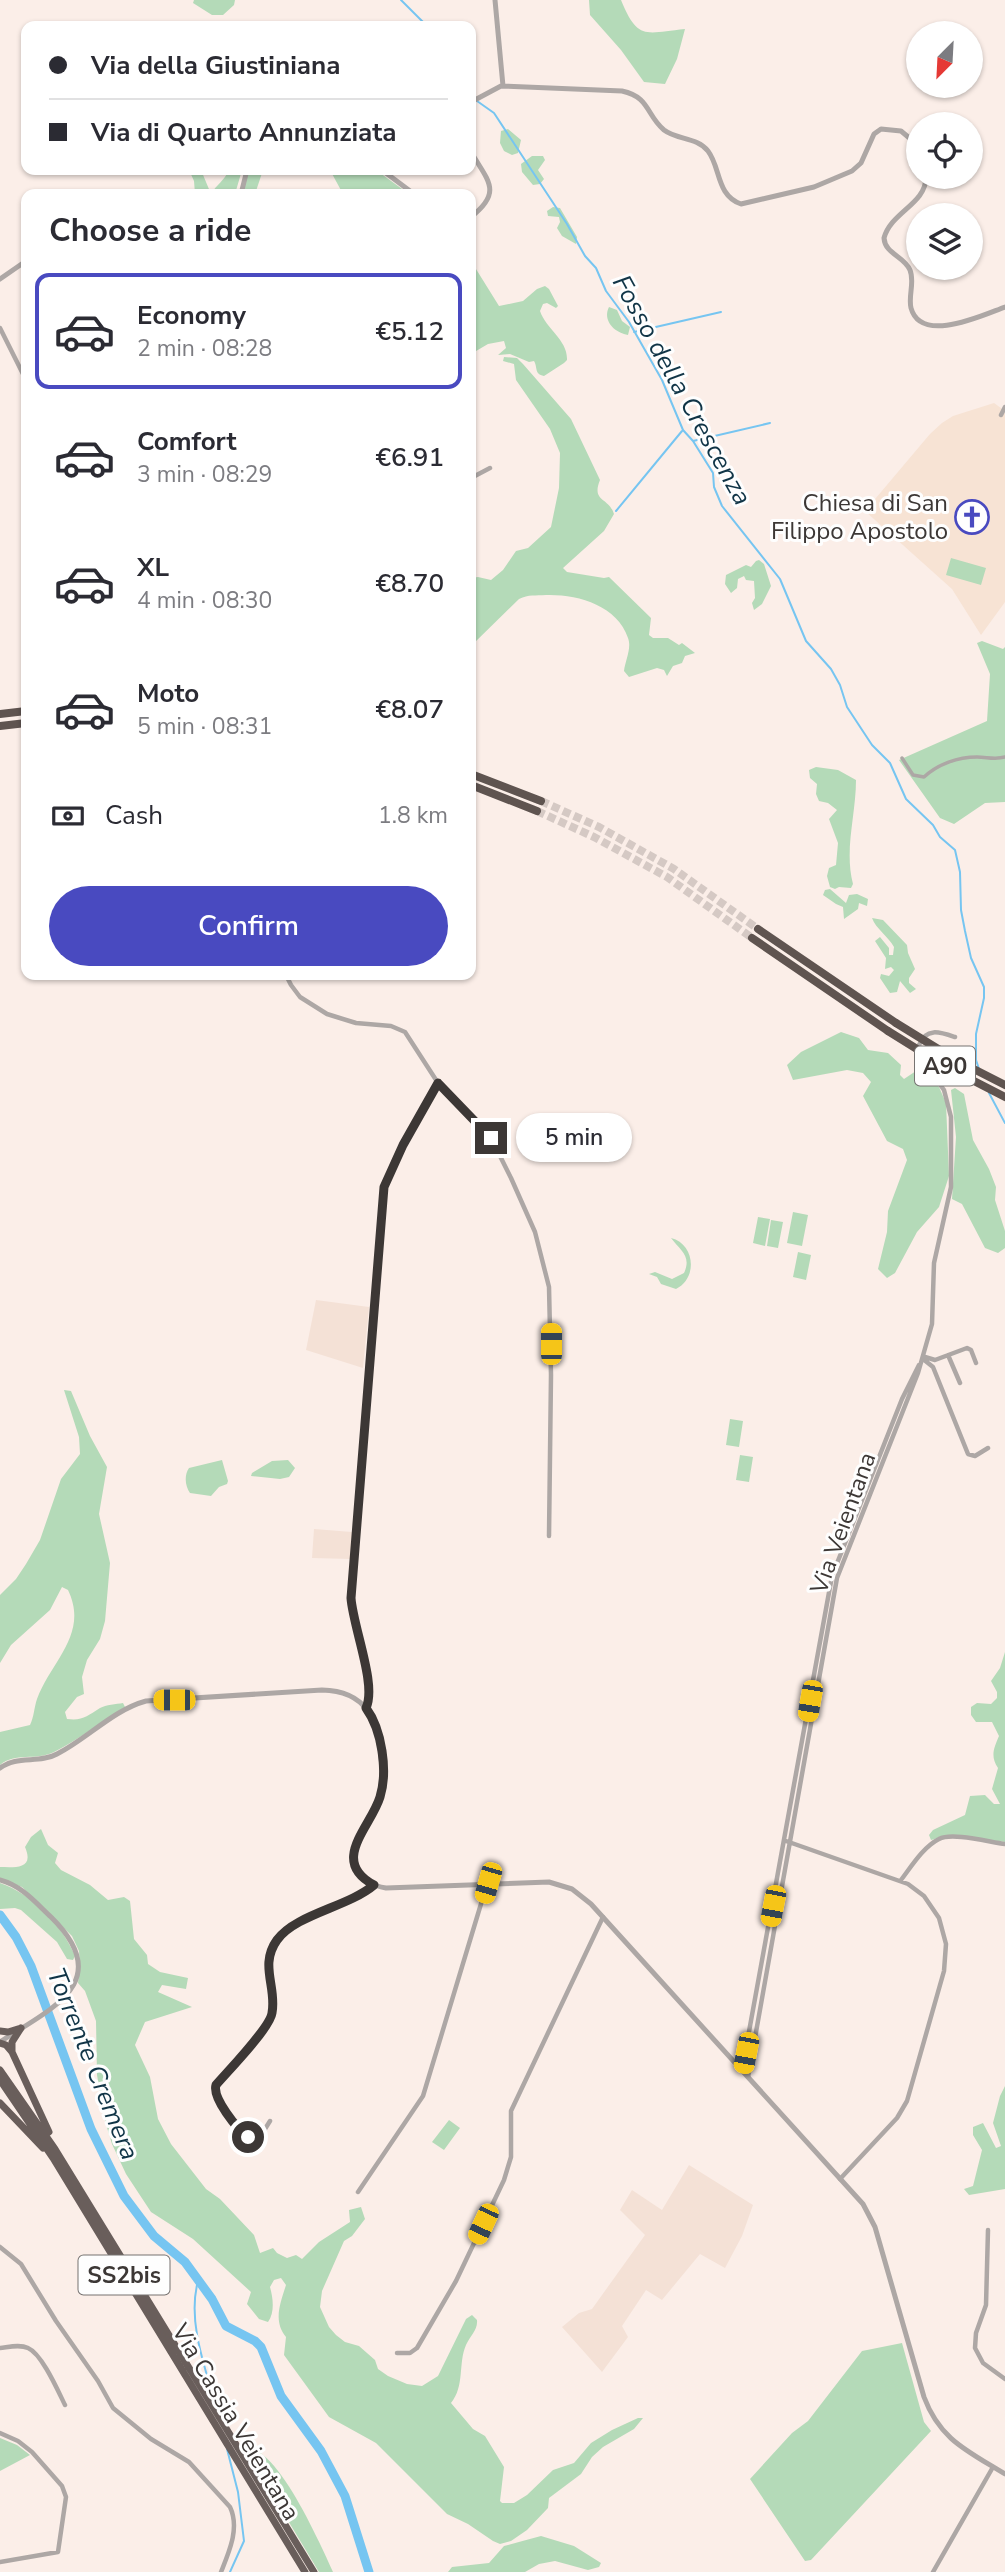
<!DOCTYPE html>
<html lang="en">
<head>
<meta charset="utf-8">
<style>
	body { margin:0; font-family:"Nunito Sans",sans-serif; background:#f7f7f7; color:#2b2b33; height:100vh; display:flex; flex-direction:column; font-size:26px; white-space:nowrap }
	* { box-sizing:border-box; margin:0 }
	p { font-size:23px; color:#7c7c81 }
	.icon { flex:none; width:38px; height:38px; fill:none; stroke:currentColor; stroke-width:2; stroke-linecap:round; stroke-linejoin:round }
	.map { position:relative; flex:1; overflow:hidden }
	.details { position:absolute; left:21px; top:189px; width:455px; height:791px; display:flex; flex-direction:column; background:#fff; border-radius:14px; box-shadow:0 2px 5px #0004 }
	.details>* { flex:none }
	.guide { position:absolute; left:21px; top:21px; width:455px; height:154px; border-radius:14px; box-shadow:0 2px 5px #0004; display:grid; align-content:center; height:154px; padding:0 28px; background:#fff }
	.needle { width:46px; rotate:204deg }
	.tools { position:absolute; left:906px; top:21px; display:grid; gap:14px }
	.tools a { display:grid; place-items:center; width:77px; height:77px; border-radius:50%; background:#fff; box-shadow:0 2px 5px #0004; font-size:35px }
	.end { position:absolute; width:32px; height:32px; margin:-16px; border:9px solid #3c3735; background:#fff; box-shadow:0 0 0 4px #fff }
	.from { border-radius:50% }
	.bubble { position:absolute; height:49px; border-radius:24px; background:#fff; box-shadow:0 2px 5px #0004; font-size:23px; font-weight:600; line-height:49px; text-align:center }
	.car { position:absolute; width:21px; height:42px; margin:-21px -10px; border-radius:9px; box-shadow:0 0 5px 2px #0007; background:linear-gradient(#f5c518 24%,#345 0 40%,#f5c518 0 76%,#345 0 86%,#f5c518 0) }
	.guide b { display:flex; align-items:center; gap:24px; height:66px; font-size:26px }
	.guide b+b { border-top:2px solid #e1e1e2 }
	.guide i { width:18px; height:18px; background:#2b2b33 }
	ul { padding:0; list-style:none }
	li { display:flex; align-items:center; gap:21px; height:116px; margin:0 14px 10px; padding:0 14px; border:4px solid transparent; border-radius:14px }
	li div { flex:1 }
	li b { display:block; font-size:26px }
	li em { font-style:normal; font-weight:600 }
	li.selected { border-color:#494ac0 }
	li>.icon { width:63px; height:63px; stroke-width:1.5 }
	h2 { padding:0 28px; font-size:32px; line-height:84px }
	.pay { display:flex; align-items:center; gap:18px; height:77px; padding:0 28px; font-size:26px }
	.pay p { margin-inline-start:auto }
	.primary-button { display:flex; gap:14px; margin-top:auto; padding:14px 28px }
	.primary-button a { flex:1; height:80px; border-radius:42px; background:#494ac0; color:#fff; font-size:28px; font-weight:600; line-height:80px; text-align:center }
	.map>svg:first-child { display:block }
</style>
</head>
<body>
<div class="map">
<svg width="1005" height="2572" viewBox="0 0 1005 2572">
	<rect width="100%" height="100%" fill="#fbeee8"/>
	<path fill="#f4e1d6" d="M316,1300L369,1307L363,1368L306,1350Z
		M314,1529L352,1532L351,1559L312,1558Z
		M689,2165L753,2205L742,2236L725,2268L700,2254L662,2300L646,2290L622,2326L628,2337L602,2372L562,2327L579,2313L592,2309L645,2235L620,2210L632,2190L662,2210Z"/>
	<path fill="#f7e3d4" d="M994,403L1005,411V602L981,635L952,589L865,511L930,434L942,423L953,416Z"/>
	<path fill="#b4dab8" d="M194,0H235L234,5L223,15H212L193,3Z
		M589,0H621C638,41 645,33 685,29L677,59L665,84L644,82L621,50L590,15Z
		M508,129L521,140L518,153L512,155L504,151L500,143L501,131Z
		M532,156H543L545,160L538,170L544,179L540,184L533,185L522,172L521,164Z
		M189,170H201L211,194C217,184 224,181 229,170H242L235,194H195L194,181Z
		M246,170H263L255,194H240Z
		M330,170H376L409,194H343Z
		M553,207L560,208L577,237L576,244L562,236L557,228L560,222L559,217L548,216L547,211Z
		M471,261L499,306L523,301L537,289L545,286L549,289L558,306L556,308L547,303L543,304L540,311C546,329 568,340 567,360L564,363L544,376C534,374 538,368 534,361L529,362L510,354L498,355L506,348L504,341L488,344L471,354Z
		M609,307L617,310L622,321L630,327L628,335C615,333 602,321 609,307Z
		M504,357L517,358L523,364L571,419L600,480C591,502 609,497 614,514L604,531L563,568L567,572L604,578L609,577L651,618L649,635L653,638H668L679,645L682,643L695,653L685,656L682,663L673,666L667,676L664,670L657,668L629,677L624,671C625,661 632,648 628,638C617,605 577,594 546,595C535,596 529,594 519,599L471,646V578L478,577L491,580L503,570L516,551L528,548L551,527L559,488L560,453L550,429L516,380L514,364L503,361Z
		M951,558L986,568L981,585L946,575Z
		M759,560L764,564L771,586L762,604L754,610L752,603L755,598L754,581L746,580L744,576L738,579L737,588L731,593L725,584L726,575L746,565L751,567L756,561Z
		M982,641L1003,649L1005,647V802L985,803L954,824L940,818L899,760L987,721L990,674L977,643Z
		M816,767L838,770L856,780C856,815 844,850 853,884L851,888L839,887L835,889L830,887L827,876L829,868L836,865L838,843L829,819L837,810L828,803L819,801L816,794L817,784L810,778L809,770Z
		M830,889L846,903L849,895L857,894L868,899L867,906L859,903L858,909L844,919L843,907L836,904L823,895L825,890Z
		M872,918L883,920L907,945L908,953L915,969L909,978V983L916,989L910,993L900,981L897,992L890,993L880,978L881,974L889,976L894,970L891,967L885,969L886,958L875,941L880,937L889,948V955H893L894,947C888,936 876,929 872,918Z
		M841,1032L859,1038L868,1050L888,1053L901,1065L900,1075L904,1079L916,1071L920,1072L939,1087L946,1103L949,1176L939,1207L917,1232L895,1273L887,1278L878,1269L887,1232L888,1211L907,1160L903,1149L887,1141L863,1096L871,1082L863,1073L847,1070L793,1080L787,1065L801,1052Z
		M955,1088L964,1094L973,1140L989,1169L996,1187L995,1200L1005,1231V1248L998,1253L985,1248L962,1204L952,1199L956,1137L951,1090Z
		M793,1212L808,1215L802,1246L787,1243Z
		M758,1217L770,1219L765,1246L753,1243Z
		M771,1220L783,1222L778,1248L767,1246Z
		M671,1238C695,1244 698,1278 676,1289L661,1284L657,1277L649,1274L655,1272L672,1279L684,1273C692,1256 680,1250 671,1238Z
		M798,1252L811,1255L806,1280L793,1277Z
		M64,1390L71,1391L90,1436L107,1467L99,1514L110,1563L105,1621L100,1639L87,1660L82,1677L84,1694L77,1697L65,1712L67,1719C83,1721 87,1716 100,1708C106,1705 116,1704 123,1703L125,1707C101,1722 78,1740 54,1752C36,1761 15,1752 0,1765V1732L30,1725C34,1717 34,1708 37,1699C52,1660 89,1634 68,1590L62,1587L50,1610L11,1645L0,1663V1595L16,1579L26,1564L40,1540L61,1479L80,1454L79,1437Z
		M730,1419L743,1421L739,1447L726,1445Z
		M740,1455L753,1457L749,1482L736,1480Z
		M222,1460L228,1481L227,1484L219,1487L211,1496L190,1493C185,1486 184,1475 189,1468Z
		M288,1460L295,1468L289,1477L280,1479L251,1476L252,1473L272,1461Z
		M1005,1652V1842L945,1836L931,1840L929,1835L933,1830L965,1815L970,1796L985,1795L994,1804H1000L992,1789L998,1768C990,1756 994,1748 999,1736L992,1722H976L971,1715V1707L977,1703L991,1704L997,1698V1692L991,1681L1000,1668Z
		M41,1829L48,1845L58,1853L55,1863L61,1870L90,1885L108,1900L124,1897L130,1901L134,1939L147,1955L148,1964L160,1972L188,1978L186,1989L162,1985L158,1992L192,2007L145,2022L135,2045L150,2077L158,2119L171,2144L206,2189L220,2199L254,2235L260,2253L273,2248L277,2253L287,2258L296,2255L302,2259L319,2242L350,2222L349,2210L361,2207L365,2219L352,2236L344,2241L322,2291L320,2307L329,2327L336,2335L345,2342L359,2346L375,2360L378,2369L388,2376L407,2384L422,2386L438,2376L466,2319L472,2315L477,2320C478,2330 470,2336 466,2345C458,2363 465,2386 451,2403L473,2429L485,2436L504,2467L500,2501L502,2503H514L527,2495L553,2470L574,2463L591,2443L612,2430L638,2418H643L634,2429L603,2447L592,2457L581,2474L549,2498L548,2508L527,2530L511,2541L500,2544L493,2541L468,2524L447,2514L376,2443L329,2417L284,2355L286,2337C273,2321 280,2304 286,2285L281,2278L274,2280L270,2287C273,2298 275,2312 268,2322L259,2319L247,2304L251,2292L193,2239L151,2212L126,2174L112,2144L105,2121L97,2075L96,2021L85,1991L78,1983L80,1966L79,1951L72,1936L22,1887L0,1879V1867C14,1867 35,1870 25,1847L31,1837Z
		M0,1883C31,1893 63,1926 75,1956L73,1960L67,1959L57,1942L21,1910L15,1908L0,1909Z
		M1005,2086V2189L969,2195L964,2189L973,2186L982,2150L973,2135V2127L983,2123L996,2148L1001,2146L993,2123L1000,2096Z
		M449,2120L460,2128L444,2150L432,2142Z
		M902,2343L924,2422L931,2431L811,2560L805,2561L750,2479L792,2433L808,2421L862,2351Z
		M0,2438L17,2445L30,2455L0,2471Z
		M243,2446C249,2449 257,2450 263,2455C290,2477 318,2539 333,2572H319Z
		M541,2536L574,2546L601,2563L599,2567L588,2570L555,2561L539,2564L525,2572H448L452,2567L489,2563L504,2546Z"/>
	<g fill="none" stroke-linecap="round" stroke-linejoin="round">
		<path stroke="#76c5f1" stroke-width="2" d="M401,0L427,26
			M477,101L494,113L567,224L585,256L596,268L606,291L629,322L662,380L683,430L693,441L713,473L714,487L722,506L780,579L806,641L831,669L840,685L847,707L872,745L890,763L906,799L933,825L940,837L955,850L960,872L961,910L965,931L971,958L984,987V998L976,1034V1060L979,1069
			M634,332L721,312
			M693,441L770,423
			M616,511L682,431
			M989,1093L1005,1123
			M198,2281C187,2321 205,2367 216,2406
			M227,2449L238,2492L244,2541L230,2572"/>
		<path stroke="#76c5f1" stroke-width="9" d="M0,1915L16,1937L31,1966L91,2129L124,2196L154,2236L185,2262L212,2299L226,2326L255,2341L261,2347L281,2396L321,2451L345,2496L369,2572"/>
		<path stroke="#d5c9c4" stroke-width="8" stroke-dasharray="8 4" stroke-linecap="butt" d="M541,801L599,827L674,869L758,929
			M537,811L594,837L667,877L752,938"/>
		<path stroke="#ada7a5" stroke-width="3.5" d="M902,758L913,775L924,777C938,764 958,757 977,757C987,757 995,760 1005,757"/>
		<path stroke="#ada7a5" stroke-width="4.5" d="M0,328L26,380
			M1001,415L1005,407
			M471,478L490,468
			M286,975L291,985L300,997L327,1014L356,1023L391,1026L405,1032L438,1083L491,1138L511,1178L535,1232L549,1287L551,1375L549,1536
			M948,1355L960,1383
			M925,1357L935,1360L967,1348L971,1350L976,1363
			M923,1359L933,1367L968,1454L975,1456L988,1448
			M366,1708C377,1685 353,1627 351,1598L384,1191C390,1156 420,1115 438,1083
			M786,1841L908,1884L924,1896L939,1918L946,1944L944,1971L907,2101L897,2118L840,2179
			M901,1880C911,1867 923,1847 939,1839C952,1832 989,1842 1005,1844
			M742,2070L832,1576L902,1399L919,1365
			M748,2077L837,1578L918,1373L932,1324L934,1263L951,1187V1117L944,1090L925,1064L919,1045C926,1027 940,1032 955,1037
			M270,2121L260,2137H248C237,2129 212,2098 216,2085C228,2071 270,2028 272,2013C277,1987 259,1965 277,1940C297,1914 348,1908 374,1885
			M358,2192L423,2096L487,1884
			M988,2230L986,2305L976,2333L975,2348L983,2363L1005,2379
			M0,2247L21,2264L56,2321L98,2381L113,2408L151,2439L189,2462L230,2507C240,2528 229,2552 221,2572
			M0,2348C9,2347 20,2344 28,2348C42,2354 58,2391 65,2405
			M397,2353H410L417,2348L456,2281L504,2180L511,2157V2111L603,1917
			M0,2433L18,2441L32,2452L62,2486L66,2497L58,2552L0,2562
			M933,2572L993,2467"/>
		<path stroke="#ada7a5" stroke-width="5" d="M495,0L503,86
			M471,102L501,86L622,91C650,97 646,115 664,130C677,140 697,137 708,151C721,168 716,195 741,204L814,187L852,171L861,163L874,134L881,129L901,131L919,146
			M471,152C488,181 503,192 471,217
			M382,170L414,194
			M926,177C926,204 891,212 884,238C885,254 904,256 910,270C915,282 908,296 911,308C921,345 985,314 1005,307
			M241,194L247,170
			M0,279L26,261
			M0,1768C17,1755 39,1764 57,1754C87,1739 113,1710 146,1701L322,1690C367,1691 378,1720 381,1759C382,1772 384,1785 380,1797C372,1822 343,1844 359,1872C364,1882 375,1886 386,1888L549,1882L572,1889L591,1904L863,2204L875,2227L924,2397C940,2440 968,2451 1005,2474
			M0,1880C22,1886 35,1902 51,1917C117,1982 50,2009 0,2042"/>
		<path stroke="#695e5b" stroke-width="7" d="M0,2031L8,2032L21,2028
			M0,2043L6,2045L12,2052L49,2132
			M12,2052V2042L21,2028
			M0,2070L55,2149L314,2572
			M0,2080L53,2158L305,2572
			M0,2103L43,2148"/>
		<path stroke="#5f5450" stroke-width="8" d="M0,714L26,711
			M0,726L26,723
			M471,774L541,801
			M471,785L537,811
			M758,929L896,1023
			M752,938L888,1031"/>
		<path stroke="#5f5450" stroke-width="8" d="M896,1023L956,1060L1005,1085
			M888,1031L941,1064L1005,1097"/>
	</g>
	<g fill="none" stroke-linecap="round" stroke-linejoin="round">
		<path stroke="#3c3735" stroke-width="9" d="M248,2137C237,2129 212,2098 216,2085C228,2071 270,2028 272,2013C277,1987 259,1965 277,1940C296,1914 348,1907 374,1885C329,1861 371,1827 380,1797C388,1771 382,1730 366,1708C377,1685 353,1627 351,1598L384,1187L403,1145L438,1083L491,1138"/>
	</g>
	<defs>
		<g id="church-ring" transform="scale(1.75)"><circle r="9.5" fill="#fefefe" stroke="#494ac0" stroke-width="1.5"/><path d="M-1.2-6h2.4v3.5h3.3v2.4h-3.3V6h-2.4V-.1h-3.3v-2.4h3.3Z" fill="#494ac0"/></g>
	</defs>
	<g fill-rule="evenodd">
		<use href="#church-ring" x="972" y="517"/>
	</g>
	<g text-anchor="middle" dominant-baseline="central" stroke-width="6" stroke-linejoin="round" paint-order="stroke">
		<g fill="#fefefe" stroke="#767371" stroke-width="2">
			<rect x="915" y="1046.5" width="60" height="39" rx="5"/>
			<rect x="78.5" y="2255.5" width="91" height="39" rx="5"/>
		</g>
		<g font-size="23" font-weight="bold" fill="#3c3735">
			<text x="945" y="1066">A90</text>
			<text x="124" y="2275">SS2bis</text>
		</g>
		<g font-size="24" fill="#3c3735" stroke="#fefefe" text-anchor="end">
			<text x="948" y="503">Chiesa di San<tspan x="948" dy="28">Filippo Apostolo</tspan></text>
		</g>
		<g font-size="24" fill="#3c3735" stroke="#fefefe">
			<text transform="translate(843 1523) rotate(-70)">Via Veientana</text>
			<text transform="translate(236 2422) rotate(59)">Via Cassia Veientana</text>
		</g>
		<g font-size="26" font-style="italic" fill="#103446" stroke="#fefefe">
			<text transform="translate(682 390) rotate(61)">Fosso della Crescenza</text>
			<text transform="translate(93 2064) rotate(68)">Torrente Cremera</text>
		</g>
	</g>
</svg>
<div class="tools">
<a><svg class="needle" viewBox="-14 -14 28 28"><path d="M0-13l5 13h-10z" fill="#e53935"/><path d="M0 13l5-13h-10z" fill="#7c7c81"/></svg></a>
<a><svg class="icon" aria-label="locate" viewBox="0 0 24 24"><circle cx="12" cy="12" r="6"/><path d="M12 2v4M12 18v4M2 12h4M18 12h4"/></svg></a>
<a><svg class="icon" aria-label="layers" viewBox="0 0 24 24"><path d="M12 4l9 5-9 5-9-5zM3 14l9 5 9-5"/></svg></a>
</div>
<i class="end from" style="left:248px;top:2137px"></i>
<i class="end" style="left:491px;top:1138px"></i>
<div class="bubble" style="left:516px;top:1113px;width:116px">5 min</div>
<i class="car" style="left:551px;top:1344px;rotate:0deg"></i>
<i class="car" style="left:174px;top:1700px;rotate:270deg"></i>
<i class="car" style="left:810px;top:1701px;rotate:190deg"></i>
<i class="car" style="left:488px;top:1883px;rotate:196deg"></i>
<i class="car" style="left:773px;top:1906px;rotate:191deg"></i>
<i class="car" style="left:746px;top:2053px;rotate:191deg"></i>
<i class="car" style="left:483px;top:2224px;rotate:205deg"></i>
<div class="guide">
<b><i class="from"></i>Via della Giustiniana</b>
<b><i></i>Via di Quarto Annunziata</b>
</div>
<section class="details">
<h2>Choose a ride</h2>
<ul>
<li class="selected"><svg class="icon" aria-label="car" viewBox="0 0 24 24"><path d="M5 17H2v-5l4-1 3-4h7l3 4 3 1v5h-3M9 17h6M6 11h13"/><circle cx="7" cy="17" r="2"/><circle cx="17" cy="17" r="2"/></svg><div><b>Economy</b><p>2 min · 08:28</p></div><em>€5.12</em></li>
<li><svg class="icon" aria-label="car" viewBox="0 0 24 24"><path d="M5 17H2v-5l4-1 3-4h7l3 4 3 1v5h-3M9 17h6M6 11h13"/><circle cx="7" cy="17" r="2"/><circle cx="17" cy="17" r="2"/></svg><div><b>Comfort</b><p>3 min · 08:29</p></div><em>€6.91</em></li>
<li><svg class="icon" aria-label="car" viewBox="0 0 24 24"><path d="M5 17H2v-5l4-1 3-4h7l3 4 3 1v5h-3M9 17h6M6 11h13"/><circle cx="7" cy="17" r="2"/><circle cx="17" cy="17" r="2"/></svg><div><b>XL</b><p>4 min · 08:30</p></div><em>€8.70</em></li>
<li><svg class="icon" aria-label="car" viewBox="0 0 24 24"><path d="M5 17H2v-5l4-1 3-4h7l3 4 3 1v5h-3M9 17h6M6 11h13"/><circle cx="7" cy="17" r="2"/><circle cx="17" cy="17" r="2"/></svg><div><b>Moto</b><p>5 min · 08:31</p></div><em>€8.07</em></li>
</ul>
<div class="pay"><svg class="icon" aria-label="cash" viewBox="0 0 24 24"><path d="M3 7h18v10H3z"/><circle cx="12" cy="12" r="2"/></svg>Cash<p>1.8 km</p></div>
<div class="primary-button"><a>Confirm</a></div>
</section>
</div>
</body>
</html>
